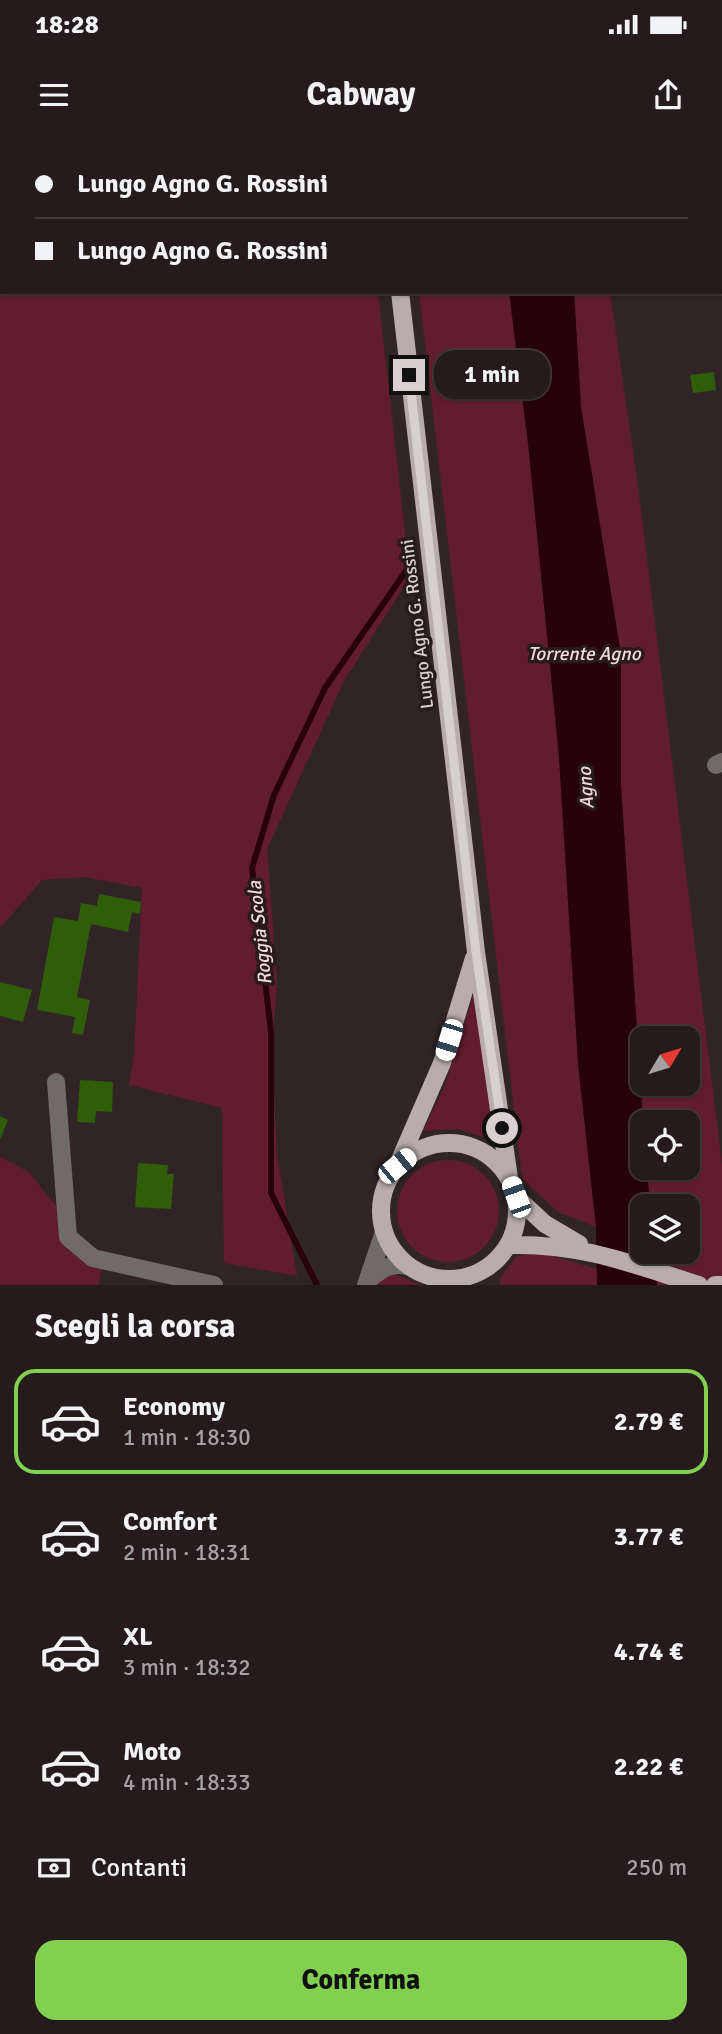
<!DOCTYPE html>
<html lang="it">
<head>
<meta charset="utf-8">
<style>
	body { margin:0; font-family:Signika,sans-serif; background:#312829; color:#f1f3f6; height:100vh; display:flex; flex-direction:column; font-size:26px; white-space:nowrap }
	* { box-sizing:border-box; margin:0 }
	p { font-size:23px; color:#a3a1a3 }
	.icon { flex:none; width:38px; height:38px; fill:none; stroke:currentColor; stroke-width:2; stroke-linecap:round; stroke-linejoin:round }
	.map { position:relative; height:1145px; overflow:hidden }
	.sheet { display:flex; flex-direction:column; background:#251b1c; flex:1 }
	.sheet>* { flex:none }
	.guide { position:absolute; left:0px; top:0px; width:723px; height:154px; box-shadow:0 2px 5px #0004,0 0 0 2px #42393b; display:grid; align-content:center; height:154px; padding:0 35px; background:#251b1c }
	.needle { width:46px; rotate:52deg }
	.fabs { position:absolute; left:630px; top:886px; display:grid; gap:14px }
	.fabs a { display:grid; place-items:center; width:70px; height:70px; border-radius:14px; background:#251b1c; box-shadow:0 2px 5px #0004,0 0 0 2px #42393b; font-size:35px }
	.end { position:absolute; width:32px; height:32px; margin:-16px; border:9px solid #d8cfd0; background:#111; box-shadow:0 0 0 4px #111 }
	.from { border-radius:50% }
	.bubble { position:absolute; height:49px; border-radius:21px; background:#251b1c; box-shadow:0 2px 5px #0004,0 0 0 2px #42393b; font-size:23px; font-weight:700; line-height:49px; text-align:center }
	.car { position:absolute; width:21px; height:42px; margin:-21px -10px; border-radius:9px; box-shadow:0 0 5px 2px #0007; background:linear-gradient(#fff 24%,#345 0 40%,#fff 0 76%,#345 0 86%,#fff 0) }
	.guide b { display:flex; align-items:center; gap:24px; height:66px; font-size:26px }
	.guide b+b { border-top:2px solid #42393b }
	.guide i { width:18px; height:18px; background:#f1f3f6 }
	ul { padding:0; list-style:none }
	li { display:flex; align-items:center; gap:21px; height:105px; margin:0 14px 10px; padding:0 21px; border:4px solid transparent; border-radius:21px }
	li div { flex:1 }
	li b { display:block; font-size:26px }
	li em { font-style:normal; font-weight:700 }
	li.on { border-color:#81d050 }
	li>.icon { width:63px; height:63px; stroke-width:1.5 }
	h2 { padding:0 35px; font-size:32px; line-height:84px }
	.pay { display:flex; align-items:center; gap:18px; height:77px; padding:0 35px; font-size:26px }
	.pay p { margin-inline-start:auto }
	.button { display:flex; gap:14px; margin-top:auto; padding:14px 35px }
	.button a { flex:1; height:80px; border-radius:21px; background:#81d050; color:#111; font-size:28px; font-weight:700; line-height:80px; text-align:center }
	.status { display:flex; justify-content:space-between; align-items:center; height:49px; padding:0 35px; background:#251b1c; direction:ltr }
	.status svg { height:19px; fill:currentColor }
	header { display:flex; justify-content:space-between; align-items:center; height:91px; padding:0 35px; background:#251b1c; font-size:32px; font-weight:700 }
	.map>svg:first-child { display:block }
</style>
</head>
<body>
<div class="status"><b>18:28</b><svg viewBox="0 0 49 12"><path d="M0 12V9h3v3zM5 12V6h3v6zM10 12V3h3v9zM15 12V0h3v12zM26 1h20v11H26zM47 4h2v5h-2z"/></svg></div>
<header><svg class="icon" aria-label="menu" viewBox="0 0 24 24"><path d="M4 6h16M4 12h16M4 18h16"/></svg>Cabway<svg class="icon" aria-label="share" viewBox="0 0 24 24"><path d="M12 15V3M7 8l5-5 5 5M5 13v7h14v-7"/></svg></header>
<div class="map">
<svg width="722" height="1145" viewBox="0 0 722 1145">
	<rect width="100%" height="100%" fill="#312426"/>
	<path fill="#611d2d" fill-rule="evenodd" d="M0,0L202,1L2,2V152H378L410,437L344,541L267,709L277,839L272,918L277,1014L297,1136L224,1123L222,968L129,945L134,916L142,748L84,737L42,740L0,788Z
		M419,152H509L528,303L559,617L578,923L596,1087L558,1072L522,1039Z
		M574,152H610L639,354L722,1024V1145H657L654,1111H688V1066H650L647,1027H688V982H643L621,646V515L581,267ZM642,898H688V943H642Z
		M476,847L495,1001L458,989L423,991L445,945Z
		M0,1017L29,1032L102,1124L99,1145H0Z
		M397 1071a51 51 0 1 1 102 0a51 51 0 1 1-102 0Z
		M546,1114L597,1129V1145H500V1138L517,1116Z
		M392,1133L421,1145H376Z"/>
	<path fill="#270009" d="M509,152H574L581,267L621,515V646L643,982L642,1027H647L650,1066H642V1111H654L657,1145H597L596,1087L578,923L559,617L528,303Z"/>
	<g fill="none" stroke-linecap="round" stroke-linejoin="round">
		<path stroke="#270009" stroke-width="6" d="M317,1145L271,1053V892L252,728L274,655L325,548L408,428"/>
	</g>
	<path fill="#2f5d0a" d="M714,232L716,250L693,253L690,235Z
		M99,754L141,762L140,774L132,772L128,792L91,784L77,857L90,860L83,895L72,893L75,877L37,870L54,777L78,781L81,763L97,766Z
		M0,842L32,850L23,882L0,876Z
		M80,940L113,942L112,972L96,971L95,983L77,982Z
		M0,976L8,980L0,1000Z
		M138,1023L168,1025L167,1034H174L171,1069L135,1067Z"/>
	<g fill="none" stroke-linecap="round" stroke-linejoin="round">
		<path stroke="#716a6b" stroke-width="18" d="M721,111H722
			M716,625L722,622
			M56,942L68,1097L93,1118L214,1145
			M368,1140C382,1129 390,1122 408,1126
			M366,1145L384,1092"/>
		<path stroke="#baacad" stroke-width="18" d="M382,0V2
			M400,152L476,812L509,1038
			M381 1071a68 68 0 1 1 136 0a68 68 0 1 1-136 0Z
			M399,1022L442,923L474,818
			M516,1057L545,1084L579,1104
			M509,1105C580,1103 632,1124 699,1145
			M715,1145H722"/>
	</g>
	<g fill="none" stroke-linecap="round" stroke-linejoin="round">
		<path stroke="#d8cfd0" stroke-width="9" d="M409,235L476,812L502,988"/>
	</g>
	<g text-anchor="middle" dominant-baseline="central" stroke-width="7" stroke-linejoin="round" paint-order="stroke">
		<g font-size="18" fill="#d8cfd0" stroke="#271b1c">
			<text transform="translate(417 484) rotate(-97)">Lungo Agno G. Rossini</text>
		</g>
		<g font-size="19" font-style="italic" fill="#f4d9dc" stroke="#271b1c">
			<text x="584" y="514">Torrente Agno</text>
			<text transform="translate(586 648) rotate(-94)">Agno</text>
			<text transform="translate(260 793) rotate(-96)">Roggia Scola</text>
		</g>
	</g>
</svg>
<div class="fabs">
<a><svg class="needle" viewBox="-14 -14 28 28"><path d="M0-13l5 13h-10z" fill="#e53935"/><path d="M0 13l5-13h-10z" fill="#a3a1a3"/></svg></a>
<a><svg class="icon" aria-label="locate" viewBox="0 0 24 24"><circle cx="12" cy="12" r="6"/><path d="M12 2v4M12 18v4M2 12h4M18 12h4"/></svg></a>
<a><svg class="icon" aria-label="layers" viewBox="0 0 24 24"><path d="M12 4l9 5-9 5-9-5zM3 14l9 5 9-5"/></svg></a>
</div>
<i class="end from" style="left:502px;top:988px"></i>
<i class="end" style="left:409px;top:235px"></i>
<div class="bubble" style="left:434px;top:210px;width:116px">1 min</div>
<i class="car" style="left:449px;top:900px;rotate:197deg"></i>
<i class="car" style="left:397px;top:1026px;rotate:51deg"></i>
<i class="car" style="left:516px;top:1057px;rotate:340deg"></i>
<div class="guide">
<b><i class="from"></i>Lungo Agno G. Rossini</b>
<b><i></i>Lungo Agno G. Rossini</b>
</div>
</div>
<section class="sheet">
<h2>Scegli la corsa</h2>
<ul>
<li class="on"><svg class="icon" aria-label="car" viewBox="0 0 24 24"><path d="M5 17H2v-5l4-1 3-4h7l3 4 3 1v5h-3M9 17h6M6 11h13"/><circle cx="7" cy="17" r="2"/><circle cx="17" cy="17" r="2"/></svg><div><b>Economy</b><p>1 min · 18:30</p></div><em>2.79 €</em></li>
<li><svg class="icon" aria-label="car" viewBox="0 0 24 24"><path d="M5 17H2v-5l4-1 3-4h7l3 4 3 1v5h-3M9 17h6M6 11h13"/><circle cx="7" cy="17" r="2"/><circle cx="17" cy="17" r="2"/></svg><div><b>Comfort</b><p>2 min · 18:31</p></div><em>3.77 €</em></li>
<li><svg class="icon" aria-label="car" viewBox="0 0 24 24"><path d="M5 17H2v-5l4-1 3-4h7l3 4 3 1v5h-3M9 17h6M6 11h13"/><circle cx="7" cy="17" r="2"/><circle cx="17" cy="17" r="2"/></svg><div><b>XL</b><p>3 min · 18:32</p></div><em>4.74 €</em></li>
<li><svg class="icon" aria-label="car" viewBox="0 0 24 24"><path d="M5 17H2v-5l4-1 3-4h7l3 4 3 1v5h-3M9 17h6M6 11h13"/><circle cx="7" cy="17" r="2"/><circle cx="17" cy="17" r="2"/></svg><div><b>Moto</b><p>4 min · 18:33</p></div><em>2.22 €</em></li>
</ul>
<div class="pay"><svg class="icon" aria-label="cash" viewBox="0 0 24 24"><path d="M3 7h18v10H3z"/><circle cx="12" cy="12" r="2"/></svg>Contanti<p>250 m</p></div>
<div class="button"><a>Conferma</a></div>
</section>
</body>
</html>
